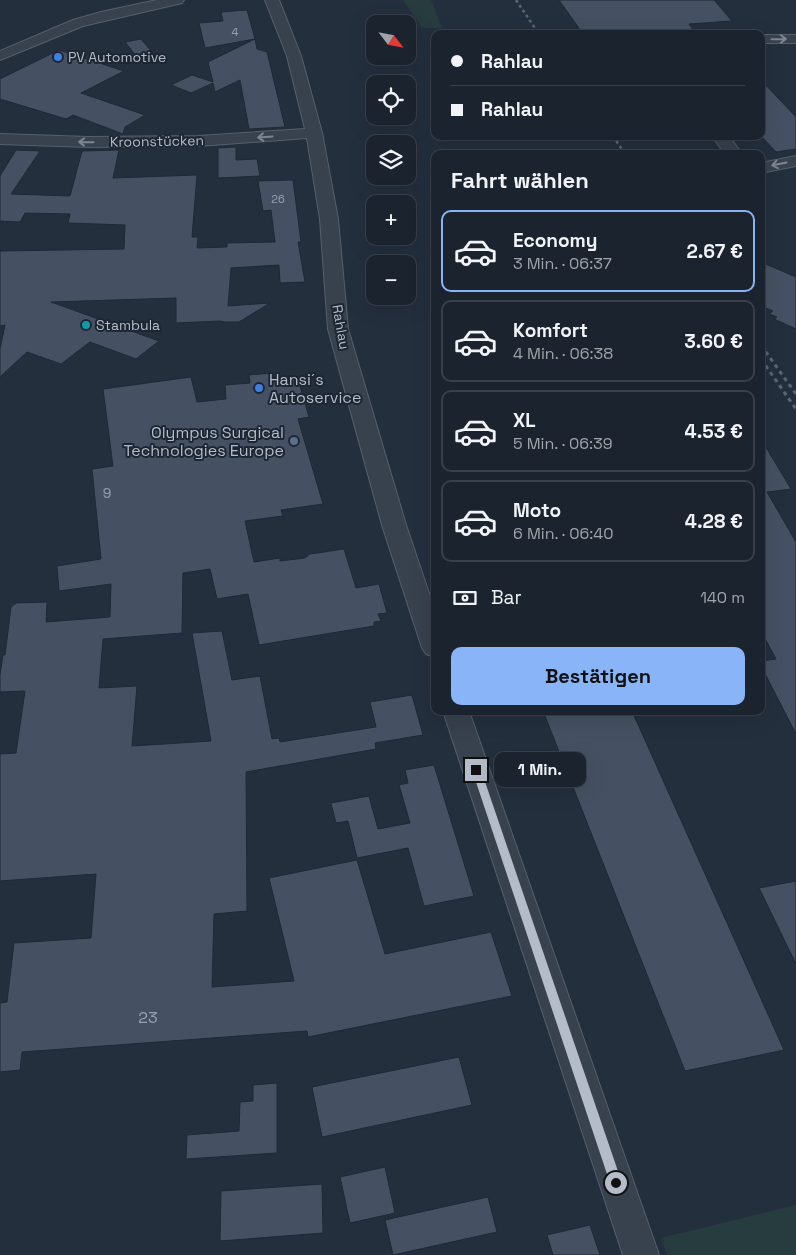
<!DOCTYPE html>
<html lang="de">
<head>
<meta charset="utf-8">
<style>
	body { margin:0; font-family:"Space Grotesk",sans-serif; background:#242b36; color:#f1f3f6; height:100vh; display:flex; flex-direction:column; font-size:19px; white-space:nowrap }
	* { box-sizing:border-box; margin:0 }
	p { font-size:16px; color:#a0a4aa }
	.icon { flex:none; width:28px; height:28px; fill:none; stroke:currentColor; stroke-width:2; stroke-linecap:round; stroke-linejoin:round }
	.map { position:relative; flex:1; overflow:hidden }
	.side { position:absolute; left:431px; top:150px; width:334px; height:565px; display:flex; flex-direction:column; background:#1b232e; border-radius:10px; box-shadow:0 5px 20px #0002,0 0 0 1px #39404a }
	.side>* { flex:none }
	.banner { position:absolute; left:431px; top:30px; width:334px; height:110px; border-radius:10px; box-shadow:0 5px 20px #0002,0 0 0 1px #39404a; display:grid; align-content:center; height:110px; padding:0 20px; background:#1b232e }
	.needle { width:32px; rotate:122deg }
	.buttons { position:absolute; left:366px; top:15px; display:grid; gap:10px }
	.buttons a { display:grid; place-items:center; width:50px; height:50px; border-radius:10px; background:#1b232e; box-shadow:0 5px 20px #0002,0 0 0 1px #39404a; font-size:25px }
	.end { position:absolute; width:22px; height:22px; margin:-11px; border:6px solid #b4bcc9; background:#111; box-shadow:0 0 0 2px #111 }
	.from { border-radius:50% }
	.bubble { position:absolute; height:35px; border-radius:10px; background:#1b232e; box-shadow:0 5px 20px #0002,0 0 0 1px #39404a; font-size:16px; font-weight:700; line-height:35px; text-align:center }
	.banner b { display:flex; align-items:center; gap:18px; height:48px; font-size:19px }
	.banner b+b { border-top:1px solid #39404a }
	.banner i { width:12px; height:12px; background:#f1f3f6 }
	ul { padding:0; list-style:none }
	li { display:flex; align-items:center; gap:15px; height:82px; margin:0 10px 8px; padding:0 10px; border:2px solid #39404a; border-radius:10px }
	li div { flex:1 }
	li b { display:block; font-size:19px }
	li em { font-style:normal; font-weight:700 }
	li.on { border-color:#8ab4f8 }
	li>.icon { width:45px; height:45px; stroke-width:1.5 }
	h2 { padding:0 20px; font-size:22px; line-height:60px }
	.pay { display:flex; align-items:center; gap:12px; height:55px; padding:0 20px; font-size:19px }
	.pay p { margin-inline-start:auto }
	.action { display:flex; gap:10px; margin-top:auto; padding:10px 20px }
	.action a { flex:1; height:58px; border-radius:10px; background:#8ab4f8; color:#111; font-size:20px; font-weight:700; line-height:58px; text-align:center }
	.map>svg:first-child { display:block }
</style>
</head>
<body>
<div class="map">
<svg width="796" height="1255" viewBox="0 0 796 1255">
	<rect width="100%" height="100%" fill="#242f3e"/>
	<path fill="#263c3f" d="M403,0H431L442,28H422Z
		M796,1205V1255H667L661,1238Z"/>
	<path fill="#455162" stroke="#1f2835" d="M559,0H714L732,21L689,24L696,34H583Z
		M247,10L255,39L205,48L199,23L223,21L221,12Z
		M141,39L157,58L140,61L125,42Z
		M255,39L257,49L267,52L285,127L249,129L240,80L215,92L213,83L191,93L171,85L192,75L213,82L208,62Z
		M59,50L124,71L81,93L145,115L125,127L123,134L73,115L66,119L0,99V79Z
		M761,80L796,117V149L776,152L761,136Z
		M236,147V160L257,159L260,176L218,178V148Z
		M16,150L40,151L11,194L70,196L82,151L119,150L113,178L197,175L192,237H198L197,248L227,247V243L275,242L271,210L263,211L258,181L293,180L301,242H298L305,282L280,283L279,265L231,268L228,306L270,303L239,322H225L220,321L176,323V298L51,302L159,341L136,359L90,342L61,364L27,352L0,377V349L5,325L0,326V251L124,249L125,225L68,223L70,214L25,213L20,222L0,221V176Z
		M761,262L796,277V329L774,319L777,317L769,314L773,311L761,306Z
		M272,373L273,379H298L309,417L298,419L323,504L281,510L283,516L245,521L254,562L280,558V561L305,558L310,554L344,549L356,588L379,584L387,613L378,614L381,621L374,622V626L259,645L248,594L217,599L210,569L183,573L182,633L103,639L99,688L137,686L132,746L211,741L192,633L222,631L232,680L260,676L272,739L279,738L280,742L376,727L370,702L412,695L423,735L375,743L376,749L246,772L247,911L214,914L212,987L294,981L269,878L357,860L385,954L491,932L512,996L308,1037L307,1031L22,1052L20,1070L0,1072V1003L7,1002L14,943L91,938L96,874L0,881V754L16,753L25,691L0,692V675L3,655H5L11,607L16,603L47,602L46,622L110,617L111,584L59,591L57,566L101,559L92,469L113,466L103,389L191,377L197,402L226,399L225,385L250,383L249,375Z
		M761,439L791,489L767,492L796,542V734L761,666V661L776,659L761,631Z
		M543,711H632L784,1050L685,1071Z
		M434,765L474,896L424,906L408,848L357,858L348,821L336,823L331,803L369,796L378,829L410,823L399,785L408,783L405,770Z
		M796,881V964L759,888Z
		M459,1057L472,1105L322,1137L312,1087Z
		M277,1083V1153L186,1159L187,1135L239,1131L240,1102L253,1101V1085Z
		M385,1167L395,1213L350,1223L340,1177Z
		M322,1184L323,1233L220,1241L221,1191Z
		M488,1197L497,1232L393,1255L385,1220Z
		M590,1225L600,1255H553L547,1235Z"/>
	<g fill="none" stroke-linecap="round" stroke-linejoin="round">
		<g stroke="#565f6c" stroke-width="2">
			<path id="minor" d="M157,0H184L182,3L83,26L0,60V51L73,20L101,12Z
				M265,0H279L301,56L322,133L338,219L348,329L406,525L435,611V657L426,654L422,648L382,525L328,329L320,219L307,138L198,146L88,147L0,144V134L88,137L198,136L305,129L287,56Z
				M761,35H796V43H761Z
				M712,136H729L742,154H725Z
				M796,156V166L761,173V163Z
				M443,711H469L659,1255H623Z"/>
		</g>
		<use href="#minor" fill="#38414e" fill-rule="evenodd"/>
		<path stroke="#5a6575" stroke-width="2.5" stroke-dasharray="3 3" stroke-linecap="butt" d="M516,0L539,34
			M613,136L625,154"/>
		<path stroke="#5a6575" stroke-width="3" stroke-dasharray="4 4" stroke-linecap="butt" d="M761,345L796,394
			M761,359L796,409"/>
	</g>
	<defs><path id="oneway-shaft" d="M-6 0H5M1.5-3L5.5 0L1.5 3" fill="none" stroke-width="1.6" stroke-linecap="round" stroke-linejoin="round" transform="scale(1.25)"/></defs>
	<g stroke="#7c8592">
		<use href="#oneway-shaft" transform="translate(779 39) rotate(-1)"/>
		<use href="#oneway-shaft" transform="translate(265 137) rotate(176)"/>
		<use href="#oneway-shaft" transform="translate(86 142) rotate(-179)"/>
		<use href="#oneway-shaft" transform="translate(779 164) rotate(169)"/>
	</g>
	<path fill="#b4bcc9" d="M476,767L481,770L622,1183L620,1187L616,1189L612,1187L610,1183L472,770Z"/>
	<g fill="#3f7fe0" stroke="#1d2633" stroke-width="2">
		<circle cx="58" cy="57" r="5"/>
		<circle cx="259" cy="388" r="5"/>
	</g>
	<circle fill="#0f9aa8" stroke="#1d2633" stroke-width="2" cx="86" cy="325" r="5"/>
	<circle fill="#5c6f8a" stroke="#1d2633" stroke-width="2" cx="294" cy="441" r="5"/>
	<g text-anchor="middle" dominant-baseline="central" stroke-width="4" stroke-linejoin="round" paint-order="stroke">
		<g font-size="11" fill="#98a1af">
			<text x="235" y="32">4</text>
			<text x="278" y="199">26</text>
		</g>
		<g font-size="14" fill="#b4bcc9" stroke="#1d2633" text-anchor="start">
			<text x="68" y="57">PV Automotive</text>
			<text x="96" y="325">Stambula</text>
		</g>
		<g font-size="14" fill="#b4bcc9" stroke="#1d2633">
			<text transform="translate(157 141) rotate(-1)">Kroonstücken</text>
			<text transform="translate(341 327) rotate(80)">Rahlau</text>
		</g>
		<g font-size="14" fill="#98a1af">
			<text x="107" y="493">9</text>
		</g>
		<g font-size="16" fill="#b4bcc9" stroke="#1d2633" text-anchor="start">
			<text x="269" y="379">Hansi´s<tspan x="269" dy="18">Autoservice</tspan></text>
			<text x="284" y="432" text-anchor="end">Olympus Surgical<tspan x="284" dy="18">Technologies Europe</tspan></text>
		</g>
		<g font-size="16" fill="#98a1af">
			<text x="148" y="1017">23</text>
		</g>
	</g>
</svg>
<div class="buttons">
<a><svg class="needle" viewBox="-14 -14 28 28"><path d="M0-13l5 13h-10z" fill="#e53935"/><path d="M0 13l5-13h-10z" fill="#a0a4aa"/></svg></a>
<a><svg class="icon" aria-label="locate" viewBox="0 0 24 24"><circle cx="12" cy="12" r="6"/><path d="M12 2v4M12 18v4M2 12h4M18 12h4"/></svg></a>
<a><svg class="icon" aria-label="layers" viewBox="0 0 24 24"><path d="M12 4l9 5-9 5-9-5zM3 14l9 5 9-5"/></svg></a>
<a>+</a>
<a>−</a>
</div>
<i class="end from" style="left:616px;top:1183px"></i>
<i class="end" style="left:476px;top:770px"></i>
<div class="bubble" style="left:494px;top:752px;width:92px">1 Min.</div>
<div class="banner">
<b><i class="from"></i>Rahlau</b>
<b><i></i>Rahlau</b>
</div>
<section class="side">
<h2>Fahrt wählen</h2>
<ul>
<li class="on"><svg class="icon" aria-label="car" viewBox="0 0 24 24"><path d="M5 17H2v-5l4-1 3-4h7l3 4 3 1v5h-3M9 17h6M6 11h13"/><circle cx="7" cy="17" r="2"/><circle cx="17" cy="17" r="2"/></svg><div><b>Economy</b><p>3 Min. · 06:37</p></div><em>2.67 €</em></li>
<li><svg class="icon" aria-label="car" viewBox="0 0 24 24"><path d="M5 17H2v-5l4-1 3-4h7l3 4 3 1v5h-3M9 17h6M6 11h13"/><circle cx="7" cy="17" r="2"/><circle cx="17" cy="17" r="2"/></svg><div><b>Komfort</b><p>4 Min. · 06:38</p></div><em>3.60 €</em></li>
<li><svg class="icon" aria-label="car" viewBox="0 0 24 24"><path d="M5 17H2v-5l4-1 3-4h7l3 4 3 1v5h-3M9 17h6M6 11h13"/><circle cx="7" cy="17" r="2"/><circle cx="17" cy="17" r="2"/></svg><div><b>XL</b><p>5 Min. · 06:39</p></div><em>4.53 €</em></li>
<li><svg class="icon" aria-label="car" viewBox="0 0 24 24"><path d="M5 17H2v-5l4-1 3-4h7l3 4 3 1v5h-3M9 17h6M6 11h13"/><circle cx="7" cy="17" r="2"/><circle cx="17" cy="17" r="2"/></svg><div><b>Moto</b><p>6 Min. · 06:40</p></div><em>4.28 €</em></li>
</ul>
<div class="pay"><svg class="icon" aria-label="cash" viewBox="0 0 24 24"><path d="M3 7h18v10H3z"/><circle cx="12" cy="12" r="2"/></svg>Bar<p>140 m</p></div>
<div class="action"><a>Bestätigen</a></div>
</section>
</div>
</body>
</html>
